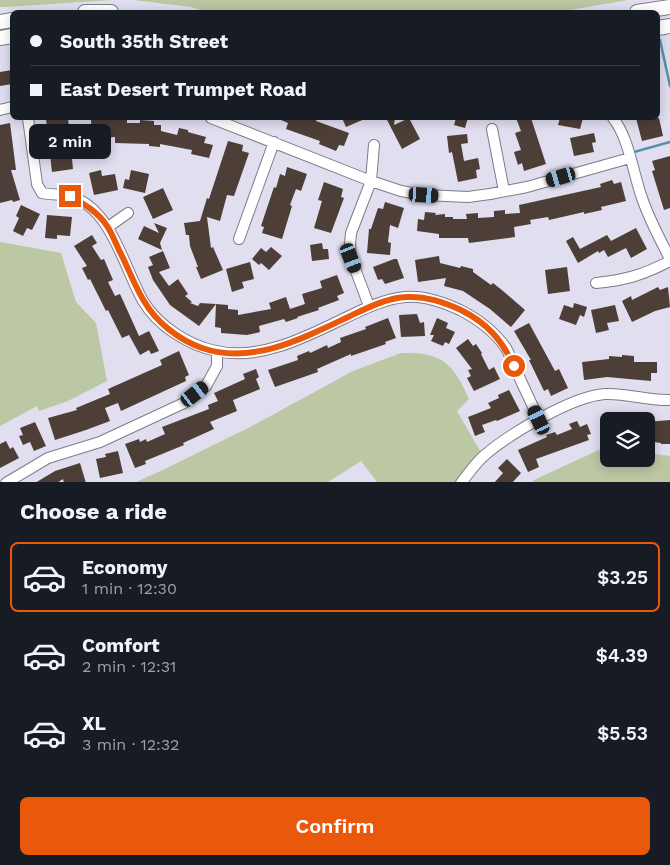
<!DOCTYPE html>
<html lang="en">
<head>
<meta charset="utf-8">
<style>
	body { margin:0; font-family:"Work Sans",sans-serif; background:#242831; color:#f1f3f6; height:100vh; display:flex; flex-direction:column; font-size:19px; white-space:nowrap }
	* { box-sizing:border-box; margin:0 }
	p { font-size:16px; color:#9ea1a6 }
	.icon { flex:none; width:28px; height:28px; fill:none; stroke:currentColor; stroke-width:2; stroke-linecap:round; stroke-linejoin:round }
	.map { position:relative; height:482px; overflow:hidden }
	.side { display:flex; flex-direction:column; background:#171b24; flex:1 }
	.side>* { flex:none }
	.top-card { position:absolute; left:10px; top:10px; width:650px; height:110px; border-radius:8px; box-shadow:0 2px 12px #0003; display:grid; align-content:center; height:110px; padding:0 20px; background:#171b24 }
	.tools { position:absolute; left:600px; top:412px; display:grid; gap:10px }
	.tools a { display:grid; place-items:center; width:55px; height:55px; border-radius:8px; background:#171b24; box-shadow:0 2px 12px #0003; font-size:25px }
	.end { position:absolute; width:22px; height:22px; margin:-11px; border:6px solid #ea580c; background:#fff; box-shadow:0 0 0 2px #fff }
	.from { border-radius:50% }
	.bubble { position:absolute; height:35px; border-radius:8px; background:#171b24; box-shadow:0 2px 12px #0003; font-size:16px; font-weight:600; line-height:35px; text-align:center }
	.car { position:absolute; width:15px; height:30px; margin:-15px -8px; border-radius:6px; box-shadow:0 0 4px 1px #0007; background:linear-gradient(#222 24%,#8ab4d8 0 40%,#222 0 76%,#8ab4d8 0 86%,#222 0) }
	.top-card b { display:flex; align-items:center; gap:18px; height:48px; font-size:19px }
	.top-card b+b { border-top:1px solid #363941 }
	.top-card i { width:12px; height:12px; background:#f1f3f6 }
	ul { padding:0; list-style:none }
	li { display:flex; align-items:center; gap:15px; height:70px; margin:0 10px 8px; padding:0 10px; border:2px solid transparent; border-radius:8px }
	li div { flex:1 }
	li b { display:block; font-size:19px }
	li em { font-style:normal; font-weight:600 }
	li.active { border-color:#ea580c }
	li>.icon { width:45px; height:45px; stroke-width:1.5 }
	h2 { padding:0 20px; font-size:22px; line-height:60px }
	.button { display:flex; gap:10px; margin-top:auto; padding:10px 20px }
	.button a { flex:1; height:58px; border-radius:8px; background:#ea580c; color:#fff; font-size:20px; font-weight:600; line-height:58px; text-align:center }
	.map>svg:first-child { display:block }
</style>
</head>
<body>
<div class="map">
<svg width="670" height="483" viewBox="0 0 670 483">
	<rect width="100%" height="100%" fill="#e0deef"/>
	<path fill="#bcc7a3" d="M0,0H112L7,7H0Z
		M134,0H628L558,12H208L191,7Z
		M0,242L61,253L76,302L96,323L107,381L68,401L39,411L37,406L0,426Z
		M401,353C442,352 453,363 469,399L457,411L479,449L484,455L461,482H377L361,461L328,482L134,483L167,468L252,426L353,371Z
		M603,448H609V459H646V453L670,456V482H532L534,480Z"/>
	<g fill="none" stroke-linecap="round" stroke-linejoin="round">
		<path stroke="#5892a9" stroke-width="2.5" d="M660,40L670,86
			M634,152L670,142"/>
	</g>
	<path fill="#4d3e37" d="M12,70V84L0,86V72Z
		M57,118H68L73,169L52,172L46,119Z
		M276,118H317L316,121L349,133L344,146L339,145L336,151L319,144L320,141L286,129L288,123Z
		M342,118H367L346,127Z
		M386,118H395L394,125L409,118L420,139L402,149Z
		M456,118H468L465,128L454,125Z
		M516,118H531L546,164L524,171L522,163L518,165L514,152L521,150L515,133L521,131Z
		M560,118H583L580,129L558,125Z
		M636,118H659L663,136L642,141Z
		M91,119H127V123H140V120L154,121V125H161V131L177,135L179,128L188,130V132L206,137L204,143L213,145L209,158L191,154L192,150L160,144V147L149,146V144L115,143V137L92,139Z
		M10,123L16,170H11L20,200L13,202L12,200L0,203V125Z
		M594,133L596,142L592,143L594,152L574,156L570,138Z
		M467,134L468,143L461,144L464,161L478,158L480,169L476,170L477,178L458,182L452,152L449,153L447,136Z
		M228,141L243,145L242,151L249,153L234,196L227,195L220,221L207,217L211,248L213,247L223,270L201,279L196,267H198L190,246L189,235H186L184,223L200,221L207,198L209,199Z
		M670,156V208L664,210L652,171L655,170L652,161Z
		M287,167L307,174L301,191L296,189L290,205L292,206L282,239L262,233L264,227L261,226L274,187L276,188L280,174L285,176Z
		M101,170L102,176L115,174L118,190L94,195L89,173Z
		M131,170L149,174L145,193L123,188L125,179L129,180Z
		M612,180L614,184L621,182L626,201L601,207L602,210L584,214V212L549,220L548,217L530,220L531,224L514,227L515,237L469,243L468,238H439V234L417,231L418,219L424,220L425,212L436,213L435,215L445,214V217H453V219H467L466,214L478,213V218L494,217V211L505,210V214L520,213L519,205L601,187L600,184Z
		M324,182L343,189L341,197L344,198L331,233L314,228L322,201L318,200Z
		M163,188L173,210L153,219L143,197Z
		M385,202L404,208L398,228L390,225L388,242L391,243L390,255L367,253L369,229H371L378,208L383,209Z
		M21,205L40,214L32,230L27,228L23,236L13,231L19,218L16,216Z
		M47,215L72,217L70,236L57,235V239L45,238Z
		M154,223L167,228L160,243L162,250L138,239L144,226L159,233Z
		M636,228L647,249L631,258L626,248L608,257L604,250L599,253L598,251L578,263L566,241L573,237L580,249L607,235L611,241Z
		M92,235L97,243L92,246L101,260L104,259L113,280L108,282L115,296L120,294L139,336L149,331L159,351L151,354L149,350L140,355L129,335L122,338L108,310L106,311L90,279L88,280L82,268L87,266L74,246Z
		M322,243L323,249H328L329,259L312,261L310,245Z
		M271,247L282,256L269,270L261,263L259,265L252,259L261,248L266,252Z
		M163,251L170,268L159,272L169,286L178,279L188,294L185,296L192,302L190,303L198,306L200,303L216,304L199,326L170,305L153,280L148,267L153,265L149,257Z
		M439,256L440,263L460,268L461,266L473,269V272L491,285L493,283L503,291L525,310L511,327L490,309L463,291L444,286L446,278L418,282L415,260Z
		M394,259H397L404,278L385,284L382,279L378,280L373,267Z
		M250,262L254,279L242,282L244,288L232,292L226,269Z
		M567,267L570,291L548,294L545,270Z
		M337,275L344,293L337,296L339,300L318,308L319,310L297,317L298,318L286,322L284,319L259,326L260,332L247,335L221,333V328L215,327L216,304L228,305V309L238,310V315L271,309L269,303L286,297L290,309L305,304L302,294L322,288L320,281Z
		M658,287L660,290L668,287L670,307L655,311L632,322L622,301L631,296L632,300Z
		M574,303L587,307L584,317L580,315L576,325L559,319L564,305L573,308Z
		M615,305L619,321L607,323L609,330L596,333L591,310Z
		M417,314L420,323L424,322L425,336L401,337L399,315Z
		M388,318L396,338L385,342L386,344L351,356V354L317,369L318,372L275,387L268,370L298,360L297,356L309,351L310,353L327,345L328,348L341,342L340,338L366,329L365,327Z
		M437,318L448,323L446,328L455,332L449,344L445,342L443,346L431,341L434,335H430Z
		M529,323L555,371L559,369L568,388L551,396L548,389L544,391L529,360H531L514,331Z
		M468,339L473,346L476,344L482,353L481,354L489,370L494,367L500,379L474,391L467,378L471,376L468,370L472,369L456,348Z
		M179,351L189,375L185,377L186,381L121,411L118,403L105,408L110,421L86,430L55,440L48,418L77,410L76,408L110,394L108,389L162,365L160,360Z
		M622,355L634,356V362H657V373H651V381L607,377L584,380L582,362L609,359V356L622,357Z
		M256,369L259,377L256,379L260,389L233,400L237,411L210,422L214,429L183,443L184,445L145,461L146,464L135,468L125,444L139,439L140,442L146,439L147,442L165,434L162,427L209,409L208,405L218,401L214,393L245,379L243,374Z
		M509,390L520,411L497,421L496,420L482,425L485,432L475,436L468,417L491,408L488,403L499,398L498,395Z
		M606,412H619V421H605Z
		M670,420V444H661V443L646,441V422Z
		M577,421L580,427L587,424L591,434L587,435L589,440L536,459L539,467L528,472L518,450L547,437L546,435L555,432L557,435L572,429L569,424Z
		M35,422L46,446L34,451L30,442L23,445L19,436L23,435L20,428Z
		M6,441L10,449L13,447L19,458L0,468V444Z
		M118,451L123,473L100,478L96,459L106,457L105,454Z
		M507,459L521,473L512,483H494L503,473L498,468Z
		M80,463L86,483H64L63,479L57,483H35L55,471Z"/>
	<g fill="none" stroke-linecap="round" stroke-linejoin="round">
		<g stroke="#7d7b8b" stroke-width="12">
			<path id="street" d="M0,110L12,107
				M28,118L37,184L42,193C51,195 61,194 69,196C111,206 124,268 143,301C158,326 188,345 216,351C260,361 306,337 345,318C364,309 384,299 405,297C424,295 443,302 460,310C478,319 494,331 506,348C510,355 513,364 517,372C524,388 532,404 539,420
				M211,118L371,181L401,191L424,195L468,197L490,194L527,187L630,158
				M613,118C629,138 633,173 642,198C649,219 660,239 670,259
				M492,129L504,191
				M108,227L128,213
				M239,239L274,142
				M596,283C626,280 643,275 670,261
				M369,306L351,258L350,244L351,233L371,181L374,145
				M6,483L48,458L100,442L184,403L206,386L217,366V352
				M461,483C469,473 476,462 486,454C511,433 573,396 605,394C627,393 648,401 670,400"/>
		</g>
		<g stroke="#7d7b8b" stroke-width="16">
			<path id="secondary" d="M85,12H111
				M637,12L670,7
				M0,22L12,20
				M658,28L670,26
				M0,38L12,36"/>
		</g>
		<use href="#street" stroke="#fff" stroke-width="10"/>
		<use href="#secondary" stroke="#fff" stroke-width="14"/>
	</g>
	<g fill="none" stroke-linecap="round" stroke-linejoin="round">
		<path stroke="#ea580c" stroke-width="6" d="M70,196C84,204 98,212 107,226C112,233 115,242 119,250C128,267 134,285 144,301C156,322 179,340 202,348C251,365 302,339 346,318C365,309 385,298 407,297C426,296 443,302 461,310C487,323 502,340 514,366"/>
	</g>
</svg>
<div class="tools">
<a><svg class="icon" aria-label="layers" viewBox="0 0 24 24"><path d="M12 4l9 5-9 5-9-5zM3 14l9 5 9-5"/></svg></a>
</div>
<i class="end from" style="left:514px;top:366px"></i>
<i class="end" style="left:70px;top:196px"></i>
<div class="bubble" style="left:29px;top:124px;width:82px">2 min</div>
<i class="car" style="left:561px;top:177px;rotate:254deg"></i>
<i class="car" style="left:424px;top:195px;rotate:93deg"></i>
<i class="car" style="left:351px;top:258px;rotate:159deg"></i>
<i class="car" style="left:195px;top:394px;rotate:52deg"></i>
<i class="car" style="left:539px;top:420px;rotate:335deg"></i>
<div class="top-card">
<b><i class="from"></i>South 35th Street</b>
<b><i></i>East Desert Trumpet Road</b>
</div>
</div>
<section class="side">
<h2>Choose a ride</h2>
<ul>
<li class="active"><svg class="icon" aria-label="car" viewBox="0 0 24 24"><path d="M5 17H2v-5l4-1 3-4h7l3 4 3 1v5h-3M9 17h6M6 11h13"/><circle cx="7" cy="17" r="2"/><circle cx="17" cy="17" r="2"/></svg><div><b>Economy</b><p>1 min · 12:30</p></div><em>$3.25</em></li>
<li><svg class="icon" aria-label="car" viewBox="0 0 24 24"><path d="M5 17H2v-5l4-1 3-4h7l3 4 3 1v5h-3M9 17h6M6 11h13"/><circle cx="7" cy="17" r="2"/><circle cx="17" cy="17" r="2"/></svg><div><b>Comfort</b><p>2 min · 12:31</p></div><em>$4.39</em></li>
<li><svg class="icon" aria-label="car" viewBox="0 0 24 24"><path d="M5 17H2v-5l4-1 3-4h7l3 4 3 1v5h-3M9 17h6M6 11h13"/><circle cx="7" cy="17" r="2"/><circle cx="17" cy="17" r="2"/></svg><div><b>XL</b><p>3 min · 12:32</p></div><em>$5.53</em></li>
</ul>
<div class="button"><a>Confirm</a></div>
</section>
</body>
</html>
